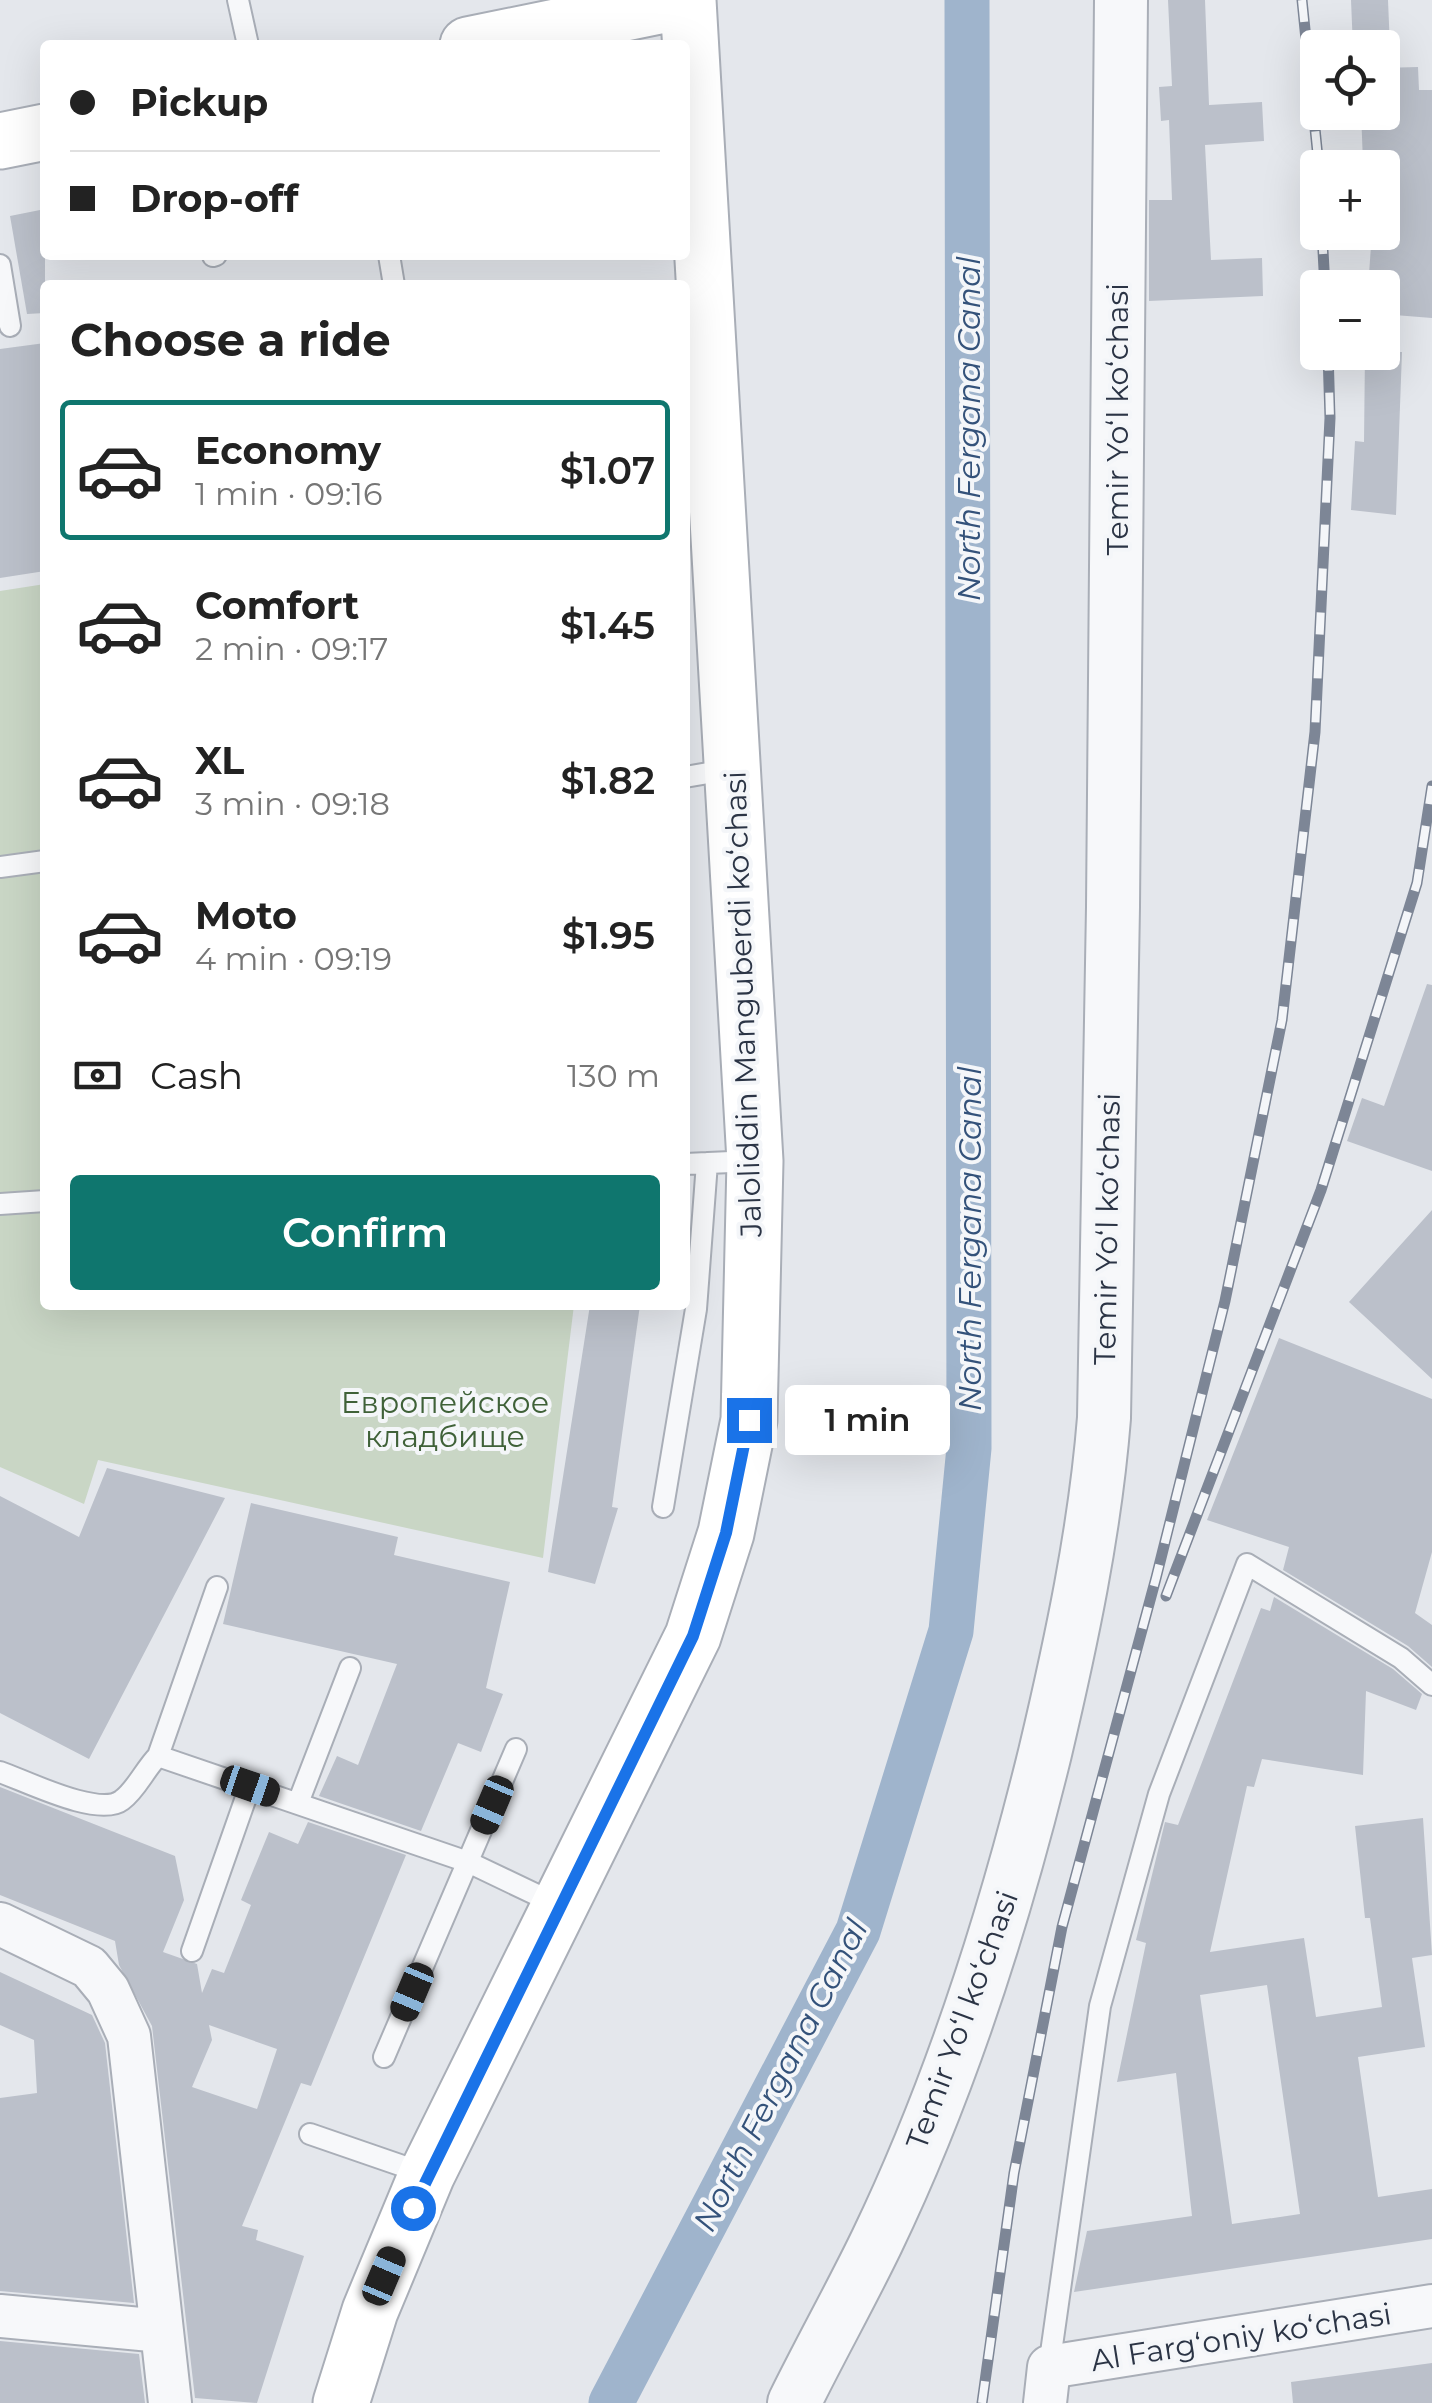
<!DOCTYPE html>
<html lang="en">
<head>
<meta charset="utf-8">
<style>
	body { margin:0; font-family:Montserrat,sans-serif; background:#f2f2f2; color:#222; height:100vh; display:flex; flex-direction:column; font-size:38px; white-space:nowrap }
	* { box-sizing:border-box; margin:0 }
	p { font-size:32px; color:#767676 }
	.icon { flex:none; width:55px; height:55px; fill:none; stroke:currentColor; stroke-width:2; stroke-linecap:round; stroke-linejoin:round }
	.map { position:relative; flex:1; overflow:hidden }
	.details { position:absolute; left:40px; top:280px; width:650px; height:1030px; display:flex; flex-direction:column; background:#fff; border-radius:10px; box-shadow:0 10px 40px #0002 }
	.details>* { flex:none }
	.top-card { position:absolute; left:40px; top:40px; width:650px; height:220px; border-radius:10px; box-shadow:0 10px 40px #0002; display:grid; align-content:center; height:220px; padding:0 30px; background:#fff }
	.controls { position:absolute; left:1300px; top:30px; display:grid; gap:20px }
	.controls a { display:grid; place-items:center; width:100px; height:100px; border-radius:10px; background:#fff; box-shadow:0 10px 40px #0002; font-size:50px }
	.end { position:absolute; width:45px; height:45px; margin:-22px; border:12px solid #1a73e8; background:#fff; box-shadow:0 0 0 5px #fff }
	.from { border-radius:50% }
	.bubble { position:absolute; height:70px; border-radius:10px; background:#fff; box-shadow:0 10px 40px #0002; font-size:32px; font-weight:600; line-height:70px; text-align:center }
	.car { position:absolute; width:30px; height:60px; margin:-30px -15px; border-radius:12px; box-shadow:0 0 8px 2px #0007; background:linear-gradient(#222 24%,#8ab4d8 0 40%,#222 0 76%,#8ab4d8 0 86%,#222 0) }
	.top-card b { display:flex; align-items:center; gap:35px; height:95px; font-size:38px }
	.top-card b+b { border-top:2px solid #e0e0e0 }
	.top-card i { width:25px; height:25px; background:#222 }
	ul { padding:0; list-style:none }
	li { display:flex; align-items:center; gap:30px; height:140px; margin:0 20px 15px; padding:0 10px; border:5px solid transparent; border-radius:10px }
	li div { flex:1 }
	li b { display:block; font-size:38px }
	li em { font-style:normal; font-weight:600 }
	li.on { border-color:#0f766e }
	li>.icon { width:90px; height:90px; stroke-width:1.5 }
	h2 { padding:0 30px; font-size:45px; line-height:120px }
	.pay { display:flex; align-items:center; gap:25px; height:110px; padding:0 30px; font-size:38px }
	.pay p { margin-inline-start:auto }
	.button { display:flex; gap:20px; margin-top:auto; padding:20px 30px }
	.button a { flex:1; height:115px; border-radius:10px; background:#0f766e; color:#fff; font-size:40px; font-weight:600; line-height:115px; text-align:center }
	.map>svg:first-child { display:block }
</style>
</head>
<body>
<div class="map">
<svg width="1432" height="2403" viewBox="0 0 1432 2403">
	<rect width="100%" height="100%" fill="#e4e7ec"/>
	<path fill="#c9d6c5" d="M45,584V1305H574L543,1558L98,1460L84,1504L0,1467V591Z"/>
	<g fill="none" stroke-linecap="round" stroke-linejoin="round">
		<path stroke="#9fb4cc" stroke-width="45" d="M611,2403L858,1931L951,1631L969,1448L967,0"/>
	</g>
	<path fill="#bbc0ca" fill-rule="evenodd" d="M1168,0H1205L1209,105L1262,102L1264,141L1205,145L1211,260L1262,258L1263,296L1149,301V200H1172L1169,120L1161,121L1159,87L1172,86Z
		M1351,0H1388L1390,48H1353Z
		M1418,67L1419,90H1432V318L1382,314V288H1368L1372,232H1382V161L1363,162L1361,112H1382V68Z
		M45,209V313L27,314L10,216Z
		M45,343V571L0,578V349Z
		M1365,352H1402L1396,515L1351,510L1355,441L1364,442Z
		M1427,984L1432,985V1171L1347,1141L1362,1098L1384,1106Z
		M1432,1210V1379L1349,1302Z
		M590,1305H640L612,1507L618,1508L595,1584L548,1572Z
		M1279,1338L1432,1399V1552L1415,1613L1432,1625V1667L1408,1646L1283,1570L1289,1547L1207,1520Z
		M107,1468L225,1498L89,1759L0,1713V1496L79,1537Z
		M251,1503L398,1537L394,1555L510,1582L486,1688L503,1694L481,1752L458,1743L421,1831L319,1796L337,1756L358,1765L397,1664L223,1624Z
		M1274,1597L1393,1669L1422,1694L1416,1710L1366,1691L1363,1775L1262,1759L1254,1787L1247,1786L1210,1952L1304,1938L1316,2017L1382,2007L1370,1918H1365L1355,1826L1423,1818L1432,1955L1412,1958L1425,2047L1358,2057L1378,2197L1432,2189V2239L1074,2292L1087,2231L1192,2216L1176,2073L1117,2082L1146,1943L1136,1940L1165,1822L1178,1825L1261,1608L1270,1611ZM1267,1985L1300,2214L1232,2224L1200,1995Z
		M0,1787L175,1856L184,1900L163,1952L197,1964L202,1993L212,1969L224,1973L251,1905L241,1900L269,1832L298,1844L308,1822L406,1855L311,2086L301,2083L242,2226L258,2230L256,2240L304,2256L257,2403L195,2398L152,2026L119,1965L115,1941L0,1895ZM209,2025L277,2049L257,2109L192,2087L212,2040Z
		M0,1972L92,2015L105,2043L134,2303L0,2291V2098L37,2093L34,2040L0,2025Z
		M0,2341L139,2354L145,2403H0Z
		M1432,2363V2403H1293L1291,2382Z"/>
	<g fill="none" stroke-linecap="round" stroke-linejoin="round">
		<g stroke="#a9aeb7" stroke-width="24">
			<path id="service" d="M238,0L248,45
				M389,255L394,285
				M213,256L216,255
				M0,265L10,326
				M685,777L732,769
				M0,867L45,861
				M685,1164L754,1161
				M0,1204L45,1201
				M663,1507L696,1309L707,1163
				M158,1756L217,1587
				M0,1772C26,1781 99,1818 122,1800C136,1790 145,1769 158,1756L468,1862L556,1904
				M298,1803L350,1668
				M192,1951L250,1786
				M384,2057L516,1749
				M310,2134L426,2174
				M1049,2367L1100,2006L1159,1794L1247,1564L1401,1658L1432,1685"/>
		</g>
		<g stroke="#a9aeb7" stroke-width="46">
			<path id="minor" d="M0,1924L89,1967L108,1990L129,2036L162,2331
				M0,2316L162,2331L170,2403
				M1045,2403L1049,2367L1432,2306"/>
		</g>
		<g stroke="#a9aeb7" stroke-width="56">
			<path id="tertiary" d="M794,2403C821,2348 851,2295 877,2241C952,2085 1004,1920 1045,1753C1071,1643 1095,1531 1104,1418L1113,907L1121,0"/>
		</g>
		<g stroke="#a9aeb7" stroke-width="59">
			<path id="secondary" d="M468,45L688,0
				M0,141L45,132
				M341,2403L370,2311L427,2174L693,1636L726,1533L749,1420L755,1161L688,0"/>
		</g>
		<use href="#service" stroke="#f7f8fa" stroke-width="20"/>
		<use href="#minor" stroke="#f7f8fa" stroke-width="42"/>
		<use href="#tertiary" stroke="#f7f8fa" stroke-width="52"/>
		<use href="#secondary" stroke="#fff" stroke-width="55"/>
		<g stroke="#7d8696" stroke-width="11">
			<path id="rail" d="M1302,0L1319,168
				M1322,232L1325,288
				M1166,1596L1321,1190L1417,883L1432,786
				M982,2403L1014,2173L1062,1927L1156,1578L1225,1301L1282,1020L1315,732L1330,418L1328,352"/>
		</g>
		<use href="#rail" stroke="#f4f6f9" stroke-width="8" stroke-dasharray="22" stroke-linecap="butt"/>
	</g>
	<g fill="none" stroke-linecap="round" stroke-linejoin="round">
		<path stroke="#1a73e8" stroke-width="12" d="M413,2208L693,1636L726,1533L749,1420"/>
	</g>
	<g text-anchor="middle" dominant-baseline="central" stroke-width="8" stroke-linejoin="round" paint-order="stroke">
		<g font-size="30" fill="#2b3445" stroke="#f4f6f9">
			<text transform="translate(1117 419) rotate(-90)">Temir Yoʻl koʻchasi</text>
			<text transform="translate(743 1004) rotate(-92)">Jaloliddin Manguberdi koʻchasi</text>
			<text transform="translate(1107 1229) rotate(-89)">Temir Yoʻl koʻchasi</text>
			<text transform="translate(962 2020) rotate(-70)">Temir Yoʻl koʻchasi</text>
			<text transform="translate(1241 2337) rotate(-9)">Al Fargʻoniy koʻchasi</text>
		</g>
		<g font-size="30" fill="#3f6138" stroke="#f4f6f9">
			<text x="445" y="1402">Европейское<tspan x="445" dy="34">кладбище</tspan></text>
		</g>
		<g font-size="32" font-style="italic" fill="#34527a" stroke="#f4f6f9">
			<text transform="translate(968 429) rotate(-90)">North Fergana Canal</text>
			<text transform="translate(969 1239) rotate(-90)">North Fergana Canal</text>
			<text transform="translate(780 2075) rotate(-63)">North Fergana Canal</text>
		</g>
	</g>
</svg>
<div class="controls">
<a><svg class="icon" aria-label="locate" viewBox="0 0 24 24"><circle cx="12" cy="12" r="6"/><path d="M12 2v4M12 18v4M2 12h4M18 12h4"/></svg></a>
<a>+</a>
<a>−</a>
</div>
<i class="end from" style="left:413px;top:2208px"></i>
<i class="end" style="left:749px;top:1420px"></i>
<div class="bubble" style="left:785px;top:1385px;width:165px">1 min</div>
<i class="car" style="left:250px;top:1786px;rotate:109deg"></i>
<i class="car" style="left:492px;top:1805px;rotate:203deg"></i>
<i class="car" style="left:412px;top:1992px;rotate:203deg"></i>
<i class="car" style="left:384px;top:2276px;rotate:23deg"></i>
<div class="top-card">
<b><i class="from"></i>Pickup</b>
<b><i></i>Drop-off</b>
</div>
<section class="details">
<h2>Choose a ride</h2>
<ul>
<li class="on"><svg class="icon" aria-label="car" viewBox="0 0 24 24"><path d="M5 17H2v-5l4-1 3-4h7l3 4 3 1v5h-3M9 17h6M6 11h13"/><circle cx="7" cy="17" r="2"/><circle cx="17" cy="17" r="2"/></svg><div><b>Economy</b><p>1 min · 09:16</p></div><em>$1.07</em></li>
<li><svg class="icon" aria-label="car" viewBox="0 0 24 24"><path d="M5 17H2v-5l4-1 3-4h7l3 4 3 1v5h-3M9 17h6M6 11h13"/><circle cx="7" cy="17" r="2"/><circle cx="17" cy="17" r="2"/></svg><div><b>Comfort</b><p>2 min · 09:17</p></div><em>$1.45</em></li>
<li><svg class="icon" aria-label="car" viewBox="0 0 24 24"><path d="M5 17H2v-5l4-1 3-4h7l3 4 3 1v5h-3M9 17h6M6 11h13"/><circle cx="7" cy="17" r="2"/><circle cx="17" cy="17" r="2"/></svg><div><b>XL</b><p>3 min · 09:18</p></div><em>$1.82</em></li>
<li><svg class="icon" aria-label="car" viewBox="0 0 24 24"><path d="M5 17H2v-5l4-1 3-4h7l3 4 3 1v5h-3M9 17h6M6 11h13"/><circle cx="7" cy="17" r="2"/><circle cx="17" cy="17" r="2"/></svg><div><b>Moto</b><p>4 min · 09:19</p></div><em>$1.95</em></li>
</ul>
<div class="pay"><svg class="icon" aria-label="cash" viewBox="0 0 24 24"><path d="M3 7h18v10H3z"/><circle cx="12" cy="12" r="2"/></svg>Cash<p>130 m</p></div>
<div class="button"><a>Confirm</a></div>
</section>
</div>
</body>
</html>
